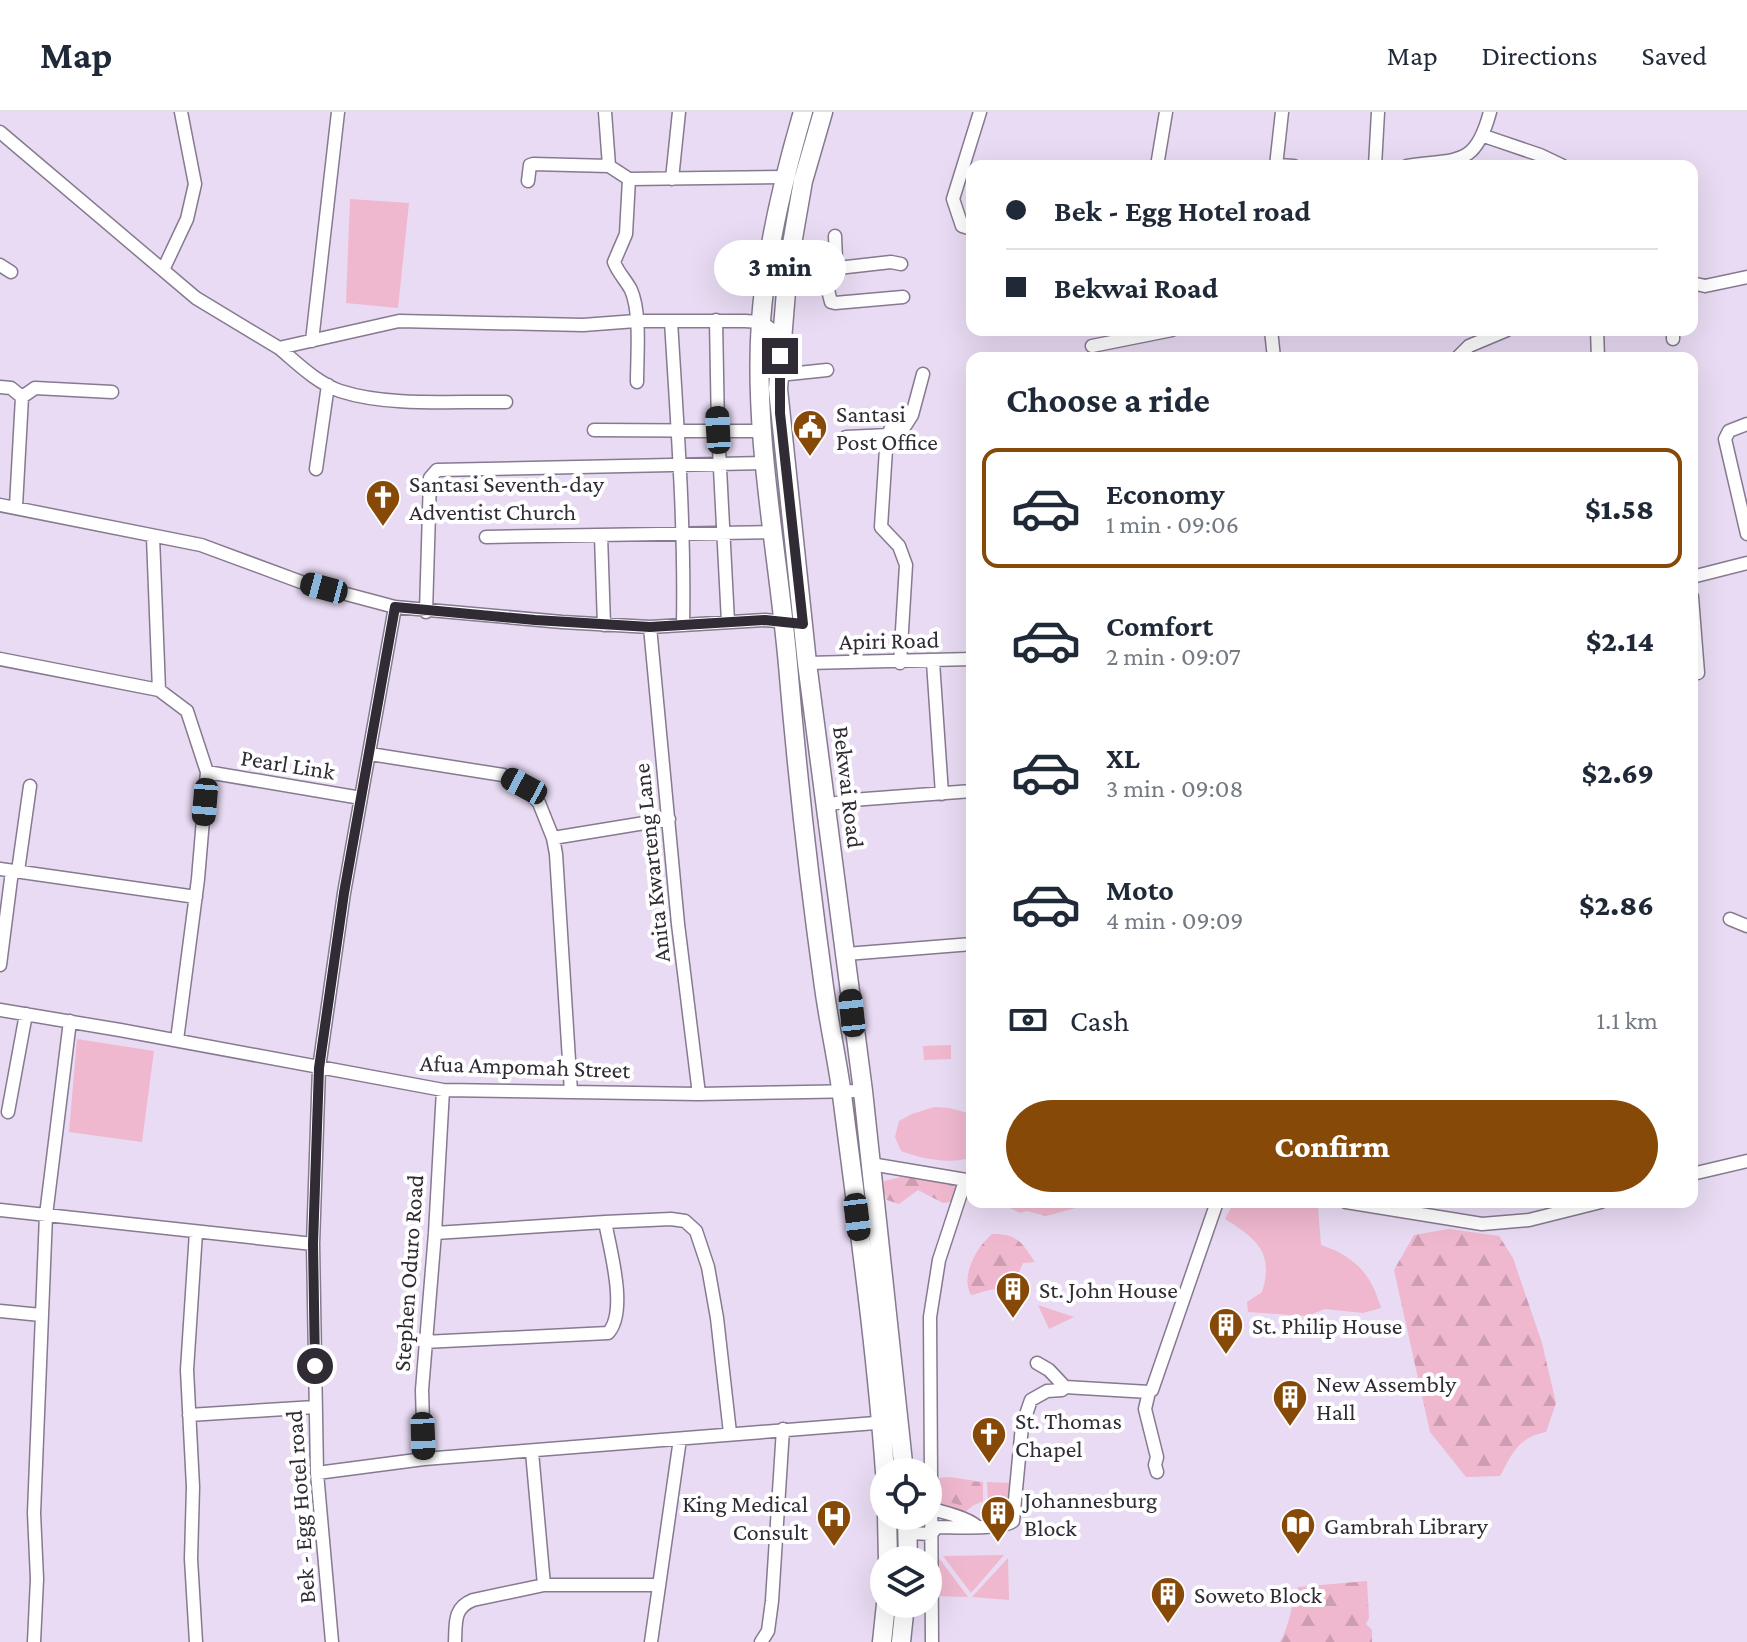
<!DOCTYPE html>
<html lang="en">
<head>
<meta charset="utf-8">
<style>
	body { margin:0; font-family:"Crimson Pro",serif; background:#f6f6f7; color:#1f2937; height:100vh; display:flex; flex-direction:column; font-size:30px; white-space:nowrap }
	* { box-sizing:border-box; margin:0 }
	p { font-size:26px; color:#747a83 }
	.icon { flex:none; width:44px; height:44px; fill:none; stroke:currentColor; stroke-width:2; stroke-linecap:round; stroke-linejoin:round }
	.map { position:relative; flex:1; overflow:hidden }
	.details { position:absolute; left:966px; top:240px; width:732px; height:856px; display:flex; flex-direction:column; background:#fff; border-radius:16px; box-shadow:0 8px 32px #0002 }
	.details>* { flex:none }
	.guide { position:absolute; left:966px; top:48px; width:732px; height:176px; border-radius:16px; box-shadow:0 8px 32px #0002; display:grid; align-content:center; height:176px; padding:0 40px; background:#fff }
	.buttons { position:absolute; left:870px; top:1346px; display:grid; gap:16px }
	.buttons a { display:grid; place-items:center; width:72px; height:72px; border-radius:50%; background:#fff; box-shadow:0 8px 32px #0002; font-size:40px }
	.end { position:absolute; width:36px; height:36px; margin:-18px; border:10px solid #302b34; background:#fff; box-shadow:0 0 0 4px #fff }
	.from { border-radius:50% }
	.bubble { position:absolute; height:56px; border-radius:28px; background:#fff; box-shadow:0 8px 32px #0002; font-size:26px; font-weight:800; line-height:56px; text-align:center }
	.car { position:absolute; width:24px; height:48px; margin:-24px -12px; border-radius:10px; box-shadow:0 0 6px 2px #0007; background:linear-gradient(#222 24%,#8ab4d8 0 40%,#222 0 76%,#8ab4d8 0 86%,#222 0) }
	.guide b { display:flex; align-items:center; gap:28px; height:76px; font-size:30px }
	.guide b+b { border-top:2px solid #e0e1e3 }
	.guide i { width:20px; height:20px; background:#1f2937 }
	ul { padding:0; list-style:none }
	li { display:flex; align-items:center; gap:24px; height:120px; margin:0 16px 12px; padding:0 24px; border:4px solid transparent; border-radius:16px }
	li div { flex:1 }
	li b { display:block; font-size:30px }
	li em { font-style:normal; font-weight:800 }
	li.selected { border-color:#864908 }
	li>.icon { width:72px; height:72px; stroke-width:1.5 }
	h2 { padding:0 40px; font-size:36px; line-height:96px }
	.pay { display:flex; align-items:center; gap:20px; height:88px; padding:0 40px; font-size:30px }
	.pay p { margin-inline-start:auto }
	.button { display:flex; gap:16px; margin-top:auto; padding:16px 40px }
	.button a { flex:1; height:92px; border-radius:48px; background:#864908; color:#fff; font-size:32px; font-weight:800; line-height:92px; text-align:center }
	header { display:flex; align-items:center; gap:48px; box-sizing:border-box; height:112px; padding:0 40px; background:#fff; border-bottom:2px solid #e0e1e3 }
	header strong { font-size:38px }
	nav { display:flex; gap:44px; margin-inline-start:auto; font-size:28px }
	.map>svg:first-child { display:block }
</style>
</head>
<body>
<header>
<strong>Map</strong>
<nav><a>Map</a><a>Directions</a><a>Saved</a></nav>
</header>
<div class="map">
<svg width="1747" height="1530" viewBox="0 0 1747 1530">
	<defs>
		<pattern id="forest-firs" width="22" height="20" patternUnits="userSpaceOnUse" patternTransform="scale(2)"><rect width="22" height="20" fill="#efb8ce"/><path d="M5 1l3.5 6h-7zM16 11l3.5 6h-7z" fill="#cd9eb2"/></pattern>
	</defs>
	<rect width="100%" height="100%" fill="#e8dbf3"/>
	<path fill="#efb8ce" d="M350,87L409,91L398,196L346,191Z
		M77,927L154,939L142,1030L69,1020Z
		M951,933V947L924,948L923,934Z
		M934,995L949,996L972,1002V1045C950,1053 923,1047 901,1039L895,1025L899,1009L912,1002Z
		M1234,1090H1303L1318,1096L1321,1133C1354,1144 1371,1161 1381,1196L1363,1201L1325,1197L1307,1204L1248,1200L1247,1190L1262,1180C1275,1140 1255,1126 1225,1107Z
		M1038,1193L1074,1205L1049,1217Z
		M949,1365L983,1370V1389L974,1393L965,1400L941,1398L937,1392V1369L939,1366Z
		M987,1370L1011,1371L1010,1389H988Z
		M936,1442L968,1485L936,1484Z
		M1004,1443L971,1481L943,1444Z
		M1008,1445L1009,1488L972,1485L1008,1446Z"/>
	<path fill="url(#forest-firs)" d="M905,1064L952,1072L957,1076L963,1088L943,1091L918,1078L899,1092L887,1088L884,1080V1069Z
		M998,1090H1077L1076,1096L1046,1104L1027,1099L1020,1101Z
		M1449,1117L1499,1124L1513,1146L1542,1231L1556,1291L1546,1320C1518,1326 1513,1340 1500,1364L1466,1365L1430,1320L1394,1158L1414,1123Z
		M992,1122C1018,1122 1021,1130 1035,1150L1023,1151L1019,1160L1022,1170L1019,1171V1177L1022,1181L1019,1186C1010,1185 1008,1181 1000,1178C991,1175 980,1182 971,1183C960,1163 977,1135 992,1122Z
		M939,1367L979,1370L981,1374L968,1392L960,1393L941,1388L937,1376Z
		M1367,1469L1369,1506L1366,1512L1372,1518V1530H1280C1290,1513 1291,1493 1298,1475Z"/>
	<g fill="none" stroke-linecap="round" stroke-linejoin="round">
		<g stroke="#857a8f" stroke-width="15">
			<path id="minor" d="M605,0L609,54
				M0,20L196,186L279,236L399,209L583,213L636,209H745L761,210L781,224
				M1484,24L1540,43L1563,54
				M1276,53L1294,54
				M1157,54L1166,0
				M1276,54L1282,0
				M1375,54L1378,0
				M1407,54C1458,46 1475,56 1490,0
				M629,67L626,122L614,150C618,161 626,168 631,178C641,200 637,244 637,270
				M629,67L784,65
				M672,67L679,0
				M528,69L530,53L533,52L609,54L629,67
				M972,117L962,114L953,87L980,0
				M823,152L836,148L835,124
				M0,153L11,160
				M803,155L829,157L891,150L901,152
				M829,157L827,174L831,190L835,191L903,185
				M163,158L187,107L195,72L181,0
				M1692,171L1705,174L1747,165
				M716,208L718,318L728,510
				M671,209C677,310 685,411 683,513
				M1271,218L1274,246
				M1597,218L1598,246
				M1673,227V218
				M312,229L338,0
				M1092,234L1172,218
				M279,236C297,251 317,271 340,279C389,295 454,289 506,290
				M1457,246L1469,234L1507,218
				M779,263L827,258
				M0,275L11,276L22,285L35,276L112,280
				M1747,312L1729,319L1725,327L1747,422
				M594,318L764,319
				M846,325L889,323
				M316,357L328,273
				M0,393L201,433L301,470L395,495L562,510L650,515L765,508L788,510
				M16,394L22,285
				M601,423L604,513
				M153,425L159,578L187,599L207,660L198,767L177,928
				M486,425L773,420
				M1692,465L1747,451
				M1692,485L1698,561
				M426,500L430,366L437,358L766,351
				M650,515L678,812L699,982
				M0,547L159,578
				M933,550L942,682
				M807,551L972,547
				M900,551L906,453L899,434L881,415L886,337L890,318L905,314L912,303L923,262
				M370,642L503,663L524,674L539,691L553,726L556,742L571,980
				M207,660L361,686
				M826,693L852,688L972,679
				M553,726L669,707
				M0,757L196,785
				M18,759L30,674
				M1730,807L1747,814
				M846,842L972,832
				M0,853L12,759
				M0,898L120,918L443,978L699,982L863,979
				M8,1000L26,902
				M871,1052L972,1069
				M1692,1062L1747,1049
				M1346,1090L1482,1112L1529,1108L1601,1090
				M0,1098L313,1132
				M196,1120L187,1258L193,1375L191,1447L196,1530
				M435,1121L605,1110L671,1107L685,1109L696,1119L708,1155L717,1206L730,1321
				M0,1199L41,1203
				M424,1230L608,1221C628,1200 610,1137 605,1110
				M1037,1251L1049,1258L1065,1275
				M1149,1280L1145,1297L1157,1345L1155,1353L1157,1360
				M189,1303L315,1295
				M532,1340L544,1473
				M424,1347L422,1278L435,1121L443,978
				M317,1361L424,1347L888,1310
				M928,1396C940,1399 969,1406 976,1414
				M908,1421L931,1422L937,1415C954,1415 1002,1418 1013,1409L1022,1314L1031,1288L1047,1279L1062,1278L1065,1275L1149,1280L1152,1278L1217,1090
				M34,1530L37,1467L34,1401L46,1103L70,909
				M332,1530L317,1361L313,1132L319,956L344,781L395,495
				M455,1530C456,1511 453,1496 473,1488L544,1473H659
				M651,1530L680,1327
				M761,1530L768,1519L772,1489L783,1317
				M932,1530L930,1205L939,1148L965,1069"/>
		</g>
		<g stroke="#857a8f" stroke-width="21">
			<path id="highway" d="M803,0C783,68 766,138 761,209C753,323 778,439 788,553C797,660 809,768 824,875C829,911 837,947 842,983C858,1108 876,1234 885,1360
				M823,0L803,69L788,155L778,277L807,551L863,979L904,1360
				M887,1404L888,1448
				M907,1404L908,1448
				M882,1530L886,1492
				M901,1530L905,1492"/>
		</g>
		<use href="#minor" stroke="#fff" stroke-width="12"/>
		<use href="#highway" stroke="#fff" stroke-width="18"/>
	</g>
	<g fill="none" stroke-linecap="round" stroke-linejoin="round">
		<path stroke="#302b34" stroke-width="10" d="M315,1254L313,1132L319,956L344,781L395,495L535,508L650,515L765,508L803,512L780,301V244"/>
	</g>
	<defs>
		<g id="civic-pin" transform="scale(1.8)"><path d="M0 17L-7.5 6A9.5 9.5 0 1 1 7.5 6Z" fill="#864908" stroke="#fff"/><path d="M-.6-6.5H3V-4.5H.6V-3L4-1V1h2V6H-6V1h2V-1L-.6-3ZM-1.2 2.5V6h2.4V2.5Z" fill="#fff"/></g>
		<g id="church-pin" transform="scale(1.8)"><path d="M0 17L-7.5 6A9.5 9.5 0 1 1 7.5 6Z" fill="#864908" stroke="#fff"/><path d="M-1.2-6h2.4v3.5h3.3v2.4h-3.3V6h-2.4V-.1h-3.3v-2.4h3.3Z" fill="#fff"/></g>
		<g id="building-pin" transform="scale(1.8)"><path d="M0 17L-7.5 6A9.5 9.5 0 1 1 7.5 6Z" fill="#864908" stroke="#fff"/><path d="M-4-6H4V6H1V3H-1V6H-4ZM-2.5-4.3h1.7v1.8h-1.7ZM.8-4.3h1.7v1.8H.8ZM-2.5-1h1.7V.8h-1.7ZM.8-1h1.7V.8H.8Z" fill="#fff"/></g>
		<g id="hospital-pin" transform="scale(1.8)"><path d="M0 17L-7.5 6A9.5 9.5 0 1 1 7.5 6Z" fill="#864908" stroke="#fff"/><path d="M-5-5h3v3.5h4V-5h3V5h-3V1.5h-4V5h-3Z" fill="#fff"/></g>
		<g id="library-pin" transform="scale(1.8)"><path d="M0 17L-7.5 6A9.5 9.5 0 1 1 7.5 6Z" fill="#864908" stroke="#fff"/><path d="M-6-4Q-3-5.5-.7-3.5V5Q-3 3-6 4ZM6-4Q3-5.5 .7-3.5V5Q3 3 6 4Z" fill="#fff"/></g>
	</defs>
	<g fill-rule="evenodd">
		<use href="#civic-pin" x="810" y="315"/>
		<use href="#church-pin" x="383" y="385"/>
		<use href="#building-pin" x="1013" y="1177"/>
		<use href="#building-pin" x="1226" y="1213"/>
		<use href="#building-pin" x="1290" y="1285"/>
		<use href="#church-pin" x="989" y="1322"/>
		<use href="#building-pin" x="998" y="1401"/>
		<use href="#hospital-pin" x="834" y="1405"/>
		<use href="#library-pin" x="1298" y="1413"/>
		<use href="#building-pin" x="1168" y="1482"/>
	</g>
	<g text-anchor="middle" dominant-baseline="central" stroke-width="8" stroke-linejoin="round" paint-order="stroke">
		<g font-size="24" fill="#302b34" stroke="#fff" text-anchor="start">
			<text x="836" y="301">Santasi<tspan x="836" dy="28">Post Office</tspan></text>
			<text x="409" y="371">Santasi Seventh-day<tspan x="409" dy="28">Adventist Church</tspan></text>
			<text x="1039" y="1177">St. John House</text>
			<text x="1252" y="1213">St. Philip House</text>
			<text x="1316" y="1271">New Assembly<tspan x="1316" dy="28">Hall</tspan></text>
			<text x="1015" y="1308">St. Thomas<tspan x="1015" dy="28">Chapel</tspan></text>
			<text x="1024" y="1387">Johannesburg<tspan x="1024" dy="28">Block</tspan></text>
			<text x="808" y="1391" text-anchor="end">King Medical<tspan x="808" dy="28">Consult</tspan></text>
			<text x="1324" y="1413">Gambrah Library</text>
			<text x="1194" y="1482">Soweto Block</text>
		</g>
		<g font-size="24" fill="#302b34" stroke="#fff">
			<text transform="translate(889 528) rotate(-1)">Apiri Road</text>
			<text transform="translate(288 652) rotate(9)">Pearl Link</text>
			<text transform="translate(849 675) rotate(83)">Bekwai Road</text>
			<text transform="translate(651 751) rotate(-96)">Anita Kwarteng Lane</text>
			<text transform="translate(525 954) rotate(2)">Afua Ampomah Street</text>
			<text transform="translate(408 1161) rotate(-86)">Stephen Oduro Road</text>
			<text transform="translate(300 1395) rotate(-94)">Bek - Egg Hotel road</text>
		</g>
	</g>
</svg>
<div class="buttons">
<a><svg class="icon" aria-label="locate" viewBox="0 0 24 24"><circle cx="12" cy="12" r="6"/><path d="M12 2v4M12 18v4M2 12h4M18 12h4"/></svg></a>
<a><svg class="icon" aria-label="layers" viewBox="0 0 24 24"><path d="M12 4l9 5-9 5-9-5zM3 14l9 5 9-5"/></svg></a>
</div>
<i class="end from" style="left:315px;top:1254px"></i>
<i class="end" style="left:780px;top:244px"></i>
<div class="bubble" style="left:714px;top:128px;width:132px">3 min</div>
<i class="car" style="left:718px;top:318px;rotate:357deg"></i>
<i class="car" style="left:324px;top:476px;rotate:285deg"></i>
<i class="car" style="left:524px;top:674px;rotate:298deg"></i>
<i class="car" style="left:205px;top:690px;rotate:185deg"></i>
<i class="car" style="left:852px;top:901px;rotate:354deg"></i>
<i class="car" style="left:857px;top:1105px;rotate:173deg"></i>
<i class="car" style="left:423px;top:1324px;rotate:178deg"></i>
<div class="guide">
<b><i class="from"></i>Bek - Egg Hotel road</b>
<b><i></i>Bekwai Road</b>
</div>
<section class="details">
<h2>Choose a ride</h2>
<ul>
<li class="selected"><svg class="icon" aria-label="car" viewBox="0 0 24 24"><path d="M5 17H2v-5l4-1 3-4h7l3 4 3 1v5h-3M9 17h6M6 11h13"/><circle cx="7" cy="17" r="2"/><circle cx="17" cy="17" r="2"/></svg><div><b>Economy</b><p>1 min · 09:06</p></div><em>$1.58</em></li>
<li><svg class="icon" aria-label="car" viewBox="0 0 24 24"><path d="M5 17H2v-5l4-1 3-4h7l3 4 3 1v5h-3M9 17h6M6 11h13"/><circle cx="7" cy="17" r="2"/><circle cx="17" cy="17" r="2"/></svg><div><b>Comfort</b><p>2 min · 09:07</p></div><em>$2.14</em></li>
<li><svg class="icon" aria-label="car" viewBox="0 0 24 24"><path d="M5 17H2v-5l4-1 3-4h7l3 4 3 1v5h-3M9 17h6M6 11h13"/><circle cx="7" cy="17" r="2"/><circle cx="17" cy="17" r="2"/></svg><div><b>XL</b><p>3 min · 09:08</p></div><em>$2.69</em></li>
<li><svg class="icon" aria-label="car" viewBox="0 0 24 24"><path d="M5 17H2v-5l4-1 3-4h7l3 4 3 1v5h-3M9 17h6M6 11h13"/><circle cx="7" cy="17" r="2"/><circle cx="17" cy="17" r="2"/></svg><div><b>Moto</b><p>4 min · 09:09</p></div><em>$2.86</em></li>
</ul>
<div class="pay"><svg class="icon" aria-label="cash" viewBox="0 0 24 24"><path d="M3 7h18v10H3z"/><circle cx="12" cy="12" r="2"/></svg>Cash<p>1.1 km</p></div>
<div class="button"><a>Confirm</a></div>
</section>
</div>
</body>
</html>
